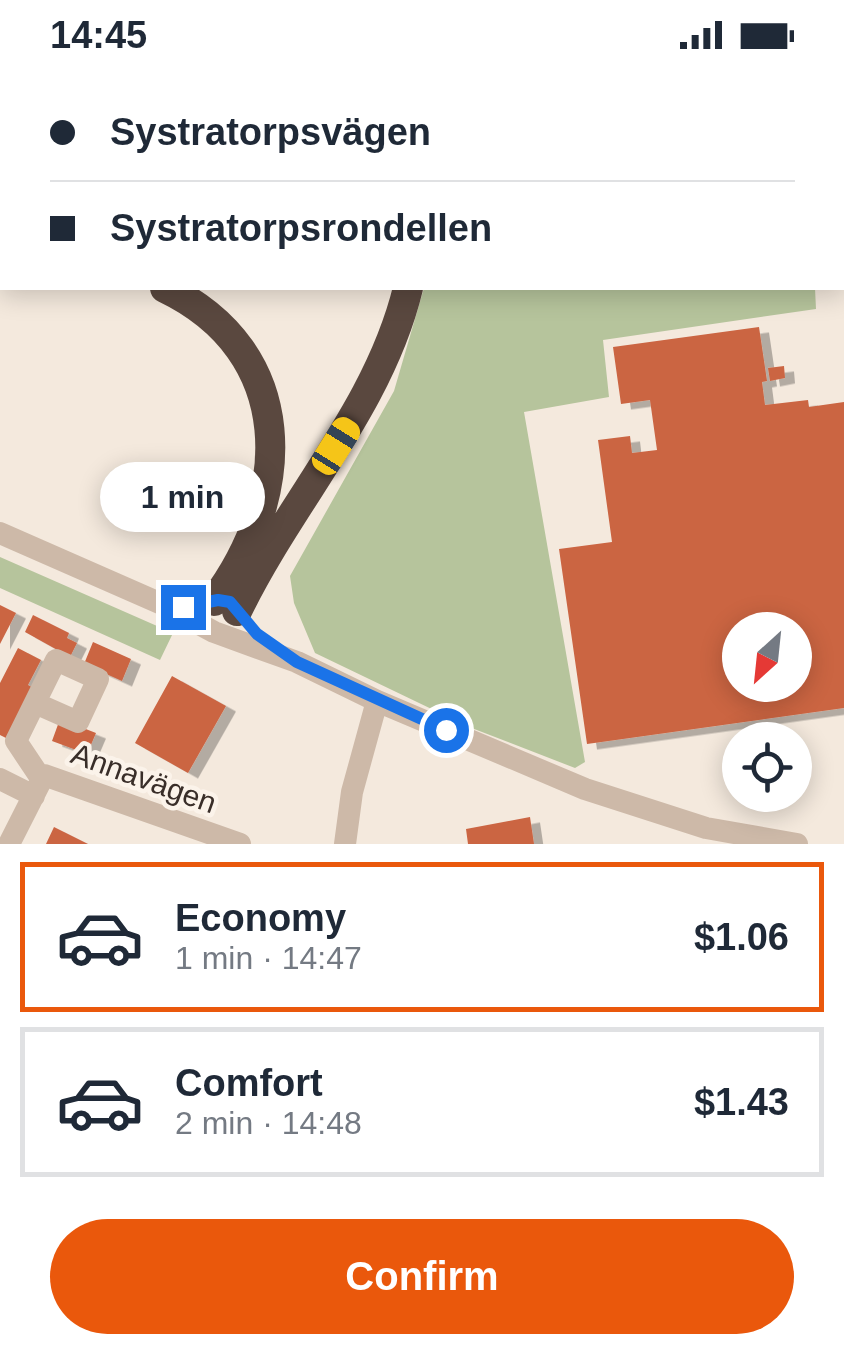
<!DOCTYPE html>
<html lang="en">
<head>
<meta charset="utf-8">
<style>
	body { margin:0; font-family:Helvetica,sans-serif; background:#f6f6f7; color:#1f2937; height:100vh; display:flex; flex-direction:column; font-size:38px; white-space:nowrap }
	* { box-sizing:border-box; margin:0 }
	p { font-size:32px; color:#747a83 }
	.icon { flex:none; width:55px; height:55px; fill:none; stroke:currentColor; stroke-width:2; stroke-linecap:round; stroke-linejoin:round }
	.map { position:relative; height:774px; overflow:hidden }
	.sheet { display:flex; flex-direction:column; background:#fff; flex:1 }
	.sheet>* { flex:none }
	.top-card { position:absolute; left:0px; top:0px; width:845px; height:220px; box-shadow:0 5px 25px #0003; display:grid; align-content:center; height:220px; padding:0 50px; background:#fff }
	.needle { width:65px; rotate:207deg }
	.tools { position:absolute; left:722px; top:542px; display:grid; gap:20px }
	.tools a { display:grid; place-items:center; width:90px; height:90px; border-radius:50%; background:#fff; box-shadow:0 5px 25px #0003; font-size:50px }
	.end { position:absolute; width:45px; height:45px; margin:-22px; border:12px solid #1a73e8; background:#fff; box-shadow:0 0 0 5px #fff }
	.from { border-radius:50% }
	.bubble { position:absolute; height:70px; border-radius:35px; background:#fff; box-shadow:0 5px 25px #0003; font-size:32px; font-weight:700; line-height:70px; text-align:center }
	.car { position:absolute; width:30px; height:60px; margin:-30px -15px; border-radius:12px; box-shadow:0 0 8px 2px #0007; background:linear-gradient(#f5c518 24%,#345 0 40%,#f5c518 0 76%,#345 0 86%,#f5c518 0) }
	.top-card b { display:flex; align-items:center; gap:35px; height:95px; font-size:38px }
	.top-card b+b { border-top:2px solid #e0e1e3 }
	.top-card i { width:25px; height:25px; background:#1f2937 }
	ul { padding:18px 0 0; list-style:none }
	li { display:flex; align-items:center; gap:30px; height:150px; margin:0 20px 15px; padding:0 30px; border:5px solid #e0e1e3; border-radius:0px }
	li div { flex:1 }
	li b { display:block; font-size:38px }
	li em { font-style:normal; font-weight:700 }
	li.current { border-color:#ea580c }
	li>.icon { width:90px; height:90px; stroke-width:1.5 }
	.cta { display:flex; gap:20px; margin-top:auto; padding:20px 50px }
	.cta a { flex:1; height:115px; border-radius:60px; background:#ea580c; color:#fff; font-size:40px; font-weight:700; line-height:115px; text-align:center }
	.status { display:flex; justify-content:space-between; align-items:center; height:70px; padding:0 50px; background:#fff; direction:ltr }
	.status svg { height:28px; fill:currentColor }
	.map>svg:first-child { display:block }
</style>
</head>
<body>
<div class="status"><b>14:45</b><svg viewBox="0 0 49 12"><path d="M0 12V9h3v3zM5 12V6h3v6zM10 12V3h3v9zM15 12V0h3v12zM26 1h20v11H26zM47 4h2v5h-2z"/></svg></div>
<div class="map">
<svg width="844" height="774" viewBox="0 0 844 774">
	<defs>
		<filter id="shadow"><feDropShadow dx="10" dy="5.5" stdDeviation="0" flood-color="#0004"/></filter>
	</defs>
	<rect width="100%" height="100%" fill="#f4e9dd"/>
	<path fill="#b6c49c" d="M424,218H815L816,239L603,270L609,327L524,342L585,692L575,698L469,657L315,583L294,533L290,506L394,321Z
		M0,487L173,563L160,590L0,518Z"/>
	<path fill="#cb6543" fill-rule="evenodd" filter="url(#shadow)" d="M759,257L767,311L762,312L765,335L808,330L809,337L844,332V638L587,674L559,479L612,472L598,370L630,366L632,383L657,380L650,330L621,334L613,277ZM740,560H795V615H740Z
		M784,296L785,308L770,311L768,298Z
		M0,535L16,543L0,574Z
		M33,545L69,563L67,568L77,573L70,587L25,562Z
		M93,572L131,589L122,611L84,594Z
		M18,578L41,590L28,615L35,619L6,668L0,665V613Z
		M172,606L226,636L188,703L135,673Z
		M60,649L96,663L87,684L52,671Z
		M530,747L534,774H468L466,759Z
		M54,757L88,774H46Z"/>
	<g fill="none" stroke-linecap="round" stroke-linejoin="round">
		<path stroke="#cdb9a8" stroke-width="22" d="M1,0L2,8
			M187,2L188,0
			M0,463L164,535L214,562L297,592L377,631L585,719L706,758L797,774
			M35,633L78,652L98,609L56,590L16,671L42,710
			M0,709L34,726
			M9,774L44,705L240,774
			M345,774L352,722L377,631"/>
		<path stroke="#5a483f" stroke-width="30" d="M694,0L742,2
			M357,2V0
			M828,2L844,0
			M0,171H2
			M165,218C298,282 294,425 214,531
			M237,541C290,431 379,338 408,218"/>
	</g>
	<g fill="none" stroke-linecap="round" stroke-linejoin="round">
		<path stroke="#1a73e8" stroke-width="12" d="M183,537L218,530L230,532L257,564L297,592L446,660"/>
	</g>
	<g text-anchor="middle" dominant-baseline="central" stroke-width="9" stroke-linejoin="round" paint-order="stroke">
		<g font-size="30" fill="#392e29" stroke="#fbf3ea">
			<text transform="translate(144 708) rotate(20)">Annavägen</text>
		</g>
	</g>
</svg>
<div class="tools">
<a><svg class="needle" viewBox="-14 -14 28 28"><path d="M0-13l5 13h-10z" fill="#e53935"/><path d="M0 13l5-13h-10z" fill="#747a83"/></svg></a>
<a><svg class="icon" aria-label="locate" viewBox="0 0 24 24"><circle cx="12" cy="12" r="6"/><path d="M12 2v4M12 18v4M2 12h4M18 12h4"/></svg></a>
</div>
<i class="end from" style="left:446px;top:660px"></i>
<i class="end" style="left:183px;top:537px"></i>
<div class="bubble" style="left:100px;top:392px;width:165px">1 min</div>
<i class="car" style="left:336px;top:376px;rotate:32deg"></i>
<div class="top-card">
<b><i class="from"></i>Systratorpsvägen</b>
<b><i></i>Systratorpsrondellen</b>
</div>
</div>
<section class="sheet">
<ul>
<li class="current"><svg class="icon" aria-label="car" viewBox="0 0 24 24"><path d="M5 17H2v-5l4-1 3-4h7l3 4 3 1v5h-3M9 17h6M6 11h13"/><circle cx="7" cy="17" r="2"/><circle cx="17" cy="17" r="2"/></svg><div><b>Economy</b><p>1 min · 14:47</p></div><em>$1.06</em></li>
<li><svg class="icon" aria-label="car" viewBox="0 0 24 24"><path d="M5 17H2v-5l4-1 3-4h7l3 4 3 1v5h-3M9 17h6M6 11h13"/><circle cx="7" cy="17" r="2"/><circle cx="17" cy="17" r="2"/></svg><div><b>Comfort</b><p>2 min · 14:48</p></div><em>$1.43</em></li>
</ul>
<div class="cta"><a>Confirm</a></div>
</section>
</body>
</html>
